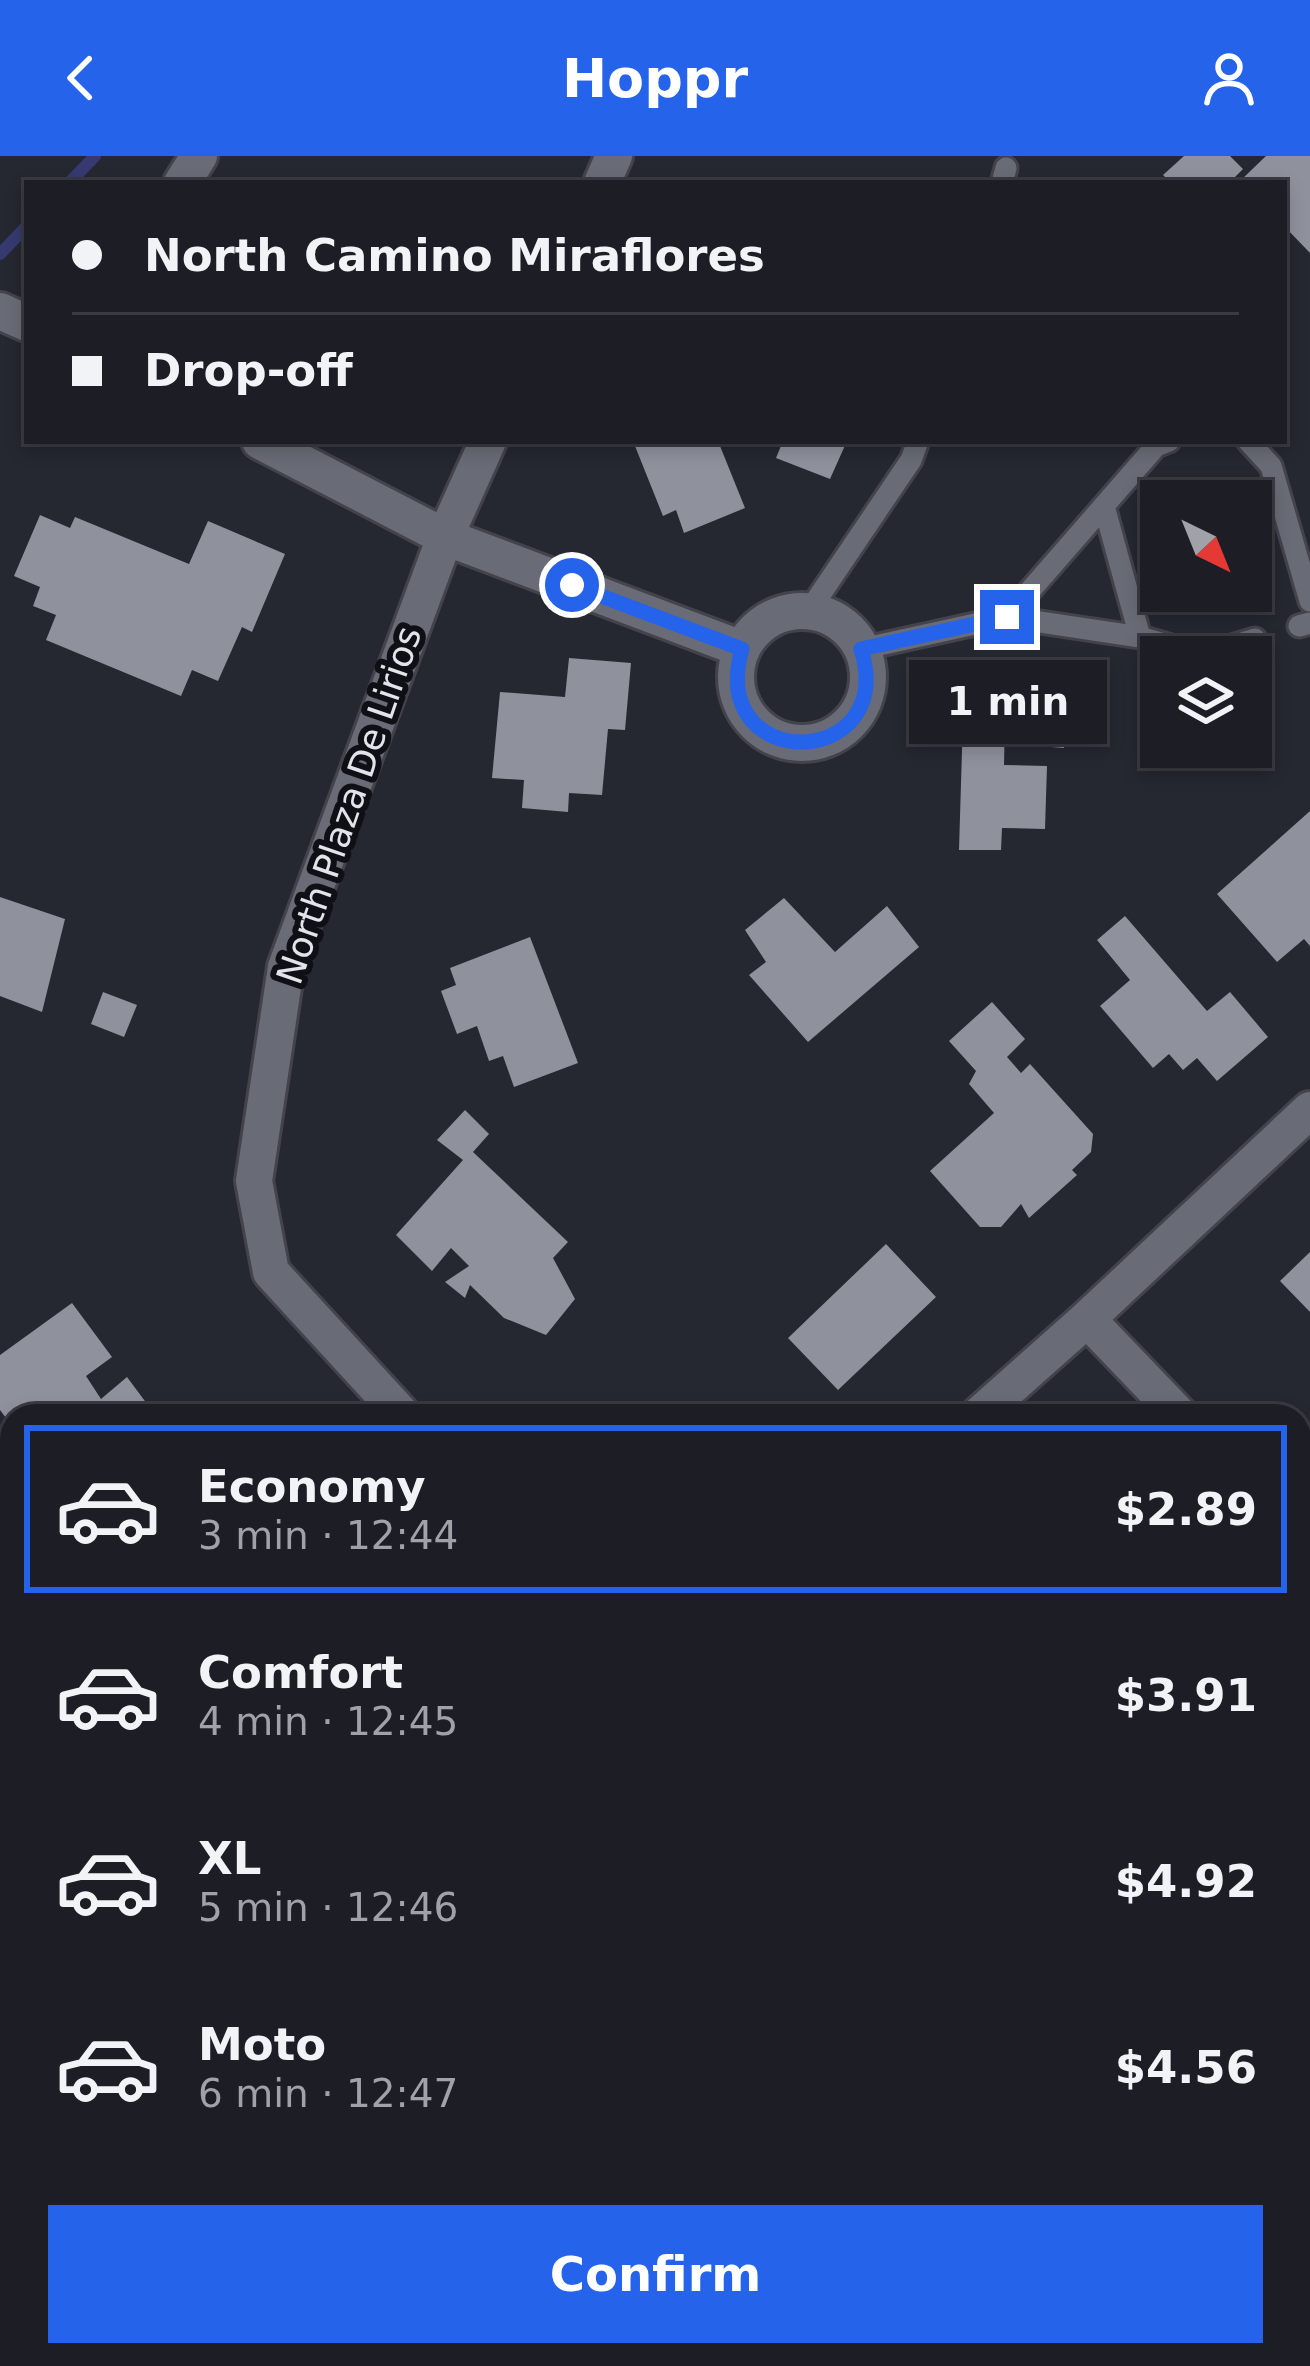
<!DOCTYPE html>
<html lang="en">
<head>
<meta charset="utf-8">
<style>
	body { margin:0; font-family:"DejaVu Sans",sans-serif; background:#25262d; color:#f1f3f6; height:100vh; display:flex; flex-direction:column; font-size:45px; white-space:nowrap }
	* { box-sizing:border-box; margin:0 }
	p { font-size:39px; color:#a0a2a7 }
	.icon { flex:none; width:66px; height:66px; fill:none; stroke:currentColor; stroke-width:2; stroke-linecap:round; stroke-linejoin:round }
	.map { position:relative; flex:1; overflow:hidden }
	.drawer { position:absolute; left:0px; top:1248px; width:1311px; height:963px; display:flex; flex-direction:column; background:#1c1d25; border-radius:36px 36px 0 0; box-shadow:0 6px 18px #0003,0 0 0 3px #3a3b42 }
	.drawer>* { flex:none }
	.hud { position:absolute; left:24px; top:24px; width:1263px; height:264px; border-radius:0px; box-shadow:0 6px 18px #0003,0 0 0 3px #3a3b42; display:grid; align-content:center; height:264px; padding:0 48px; background:#1c1d25 }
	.needle { width:78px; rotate:137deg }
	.controls { position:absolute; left:1140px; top:324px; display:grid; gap:24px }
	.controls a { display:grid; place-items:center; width:132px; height:132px; border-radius:0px; background:#1c1d25; box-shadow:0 6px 18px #0003,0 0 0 3px #3a3b42; font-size:60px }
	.end { position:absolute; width:54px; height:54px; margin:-27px; border:15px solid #2563eb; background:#fff; box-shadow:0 0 0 6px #fff }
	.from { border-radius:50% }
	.bubble { position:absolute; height:84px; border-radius:0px; background:#1c1d25; box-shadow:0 6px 18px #0003,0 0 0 3px #3a3b42; font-size:39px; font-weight:700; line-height:84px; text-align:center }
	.hud b { display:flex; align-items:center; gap:42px; height:114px; font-size:45px }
	.hud b+b { border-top:3px solid #3a3b42 }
	.hud i { width:30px; height:30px; background:#f1f3f6 }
	ul { padding:21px 0 0; list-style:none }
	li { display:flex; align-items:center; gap:36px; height:168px; margin:0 24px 18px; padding:0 24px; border:6px solid transparent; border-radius:0px }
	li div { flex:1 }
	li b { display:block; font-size:45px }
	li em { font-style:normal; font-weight:700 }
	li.current { border-color:#2563eb }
	li>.icon { width:108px; height:108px; stroke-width:1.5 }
	.cta { display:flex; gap:24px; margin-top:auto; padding:24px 48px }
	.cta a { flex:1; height:138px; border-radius:0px; background:#2563eb; color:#fff; font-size:48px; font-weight:700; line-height:138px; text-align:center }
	header { display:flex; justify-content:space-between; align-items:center; height:156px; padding:0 48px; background:#2563eb; color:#fff; font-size:54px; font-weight:700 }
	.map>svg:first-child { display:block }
</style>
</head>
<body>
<header><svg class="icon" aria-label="back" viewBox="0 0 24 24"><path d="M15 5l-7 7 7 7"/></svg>Hoppr<svg class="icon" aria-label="person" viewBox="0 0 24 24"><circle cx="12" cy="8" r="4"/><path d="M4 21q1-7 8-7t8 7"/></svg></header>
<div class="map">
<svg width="1310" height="2210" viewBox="0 0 1310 2210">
	<rect width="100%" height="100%" fill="#252731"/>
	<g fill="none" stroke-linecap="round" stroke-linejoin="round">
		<path stroke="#363a71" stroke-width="12" d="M69,27L95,0
			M0,98L27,70"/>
	</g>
	<path fill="#8f919d" d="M1184,0H1230L1243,13L1229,27H1171L1163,19Z
		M1266,0H1310V97L1284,70V27H1244L1241,24Z
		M633,285H718L745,352L684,377L676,354L663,360Z
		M783,285H847L830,323L776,302Z
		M40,359L70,372L75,361L189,408L208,365L285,398L252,476L242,471L218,525L192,514L181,540L46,484L56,459L33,450L40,431L14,420Z
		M569,502L631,507L625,574L608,573L602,639L569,637L568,656L522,652L524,624L492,622L500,536L565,541Z
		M963,561L1005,562L1004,609L1047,610L1045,673L1002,672L1001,694H959Z
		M1028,569L1065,571L1064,592L1026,589Z
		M1310,655V790L1304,783L1277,806L1217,738Z
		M0,741L65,763L42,856L0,840Z
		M784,742L835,796L887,750L919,791L808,886L749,819L766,806L745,774Z
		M1125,760L1207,855L1230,836L1268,881L1217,925L1197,902L1183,914L1169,898L1153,912L1100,850L1130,824L1097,784Z
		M530,781L578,907L514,931L503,900L489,905L477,870L457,878L441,835L456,829L450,812Z
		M103,836L137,849L124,881L91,868Z
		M992,846L1025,883L1007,901L1021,917L1030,908L1093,978L1091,996L1072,1014L1077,1019L1029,1062L1021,1048L1001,1071H980L930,1015L994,957L969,928L976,915L949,885Z
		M465,954L489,978L473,996L568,1086L553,1102L575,1143L546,1179L504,1162L470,1129L465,1142L445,1126L469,1110L451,1092L432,1115L396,1079L463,1004L437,984Z
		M886,1088L936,1141L838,1234L788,1182Z
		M1310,1096V1156L1280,1125Z
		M72,1147L112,1201L86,1220L101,1243L127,1221L156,1260H12V1270L0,1254V1199Z
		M1299,1536L1310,1541V1626L1299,1621Z
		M0,1701L12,1718V1739L0,1754Z
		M1310,2097V2169L1304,2170L1306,2182L1299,2184V2100Z
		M0,2193L8,2201L63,2199L73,2210H0Z
		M328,2199H471L482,2210H332L324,2203Z
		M693,2199H853L852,2210H692Z"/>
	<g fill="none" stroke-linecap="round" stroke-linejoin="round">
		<g stroke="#42434b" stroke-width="27">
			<path id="lane" d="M1002,27L1006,12
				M1248,285L1271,310L1310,445
				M1104,350L1140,481
				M809,455L911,304L918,285
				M1007,461L1156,290L1169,285
				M1299,470L1310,467
				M861,493L1007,461L1140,481L1189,495L1219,494L1255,483"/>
		</g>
		<g stroke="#42434b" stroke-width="42">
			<path id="street" d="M182,27L199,0
				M602,27L614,0
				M0,155L27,167
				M260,285L445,381L742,493
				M736 521a66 66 0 1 1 132 0a66 66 0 1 1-132 0Z
				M1087,1163L1180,1260
				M403,1260L271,1116L254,1025L286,811L445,381L488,285
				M978,1260L1087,1163L1310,954
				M1299,1385L1310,1396
				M1299,1853L1310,1843
				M0,2015L12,2028
				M176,2199L186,2210
				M1103,2199L1113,2210"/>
		</g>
		<use href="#lane" stroke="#696b76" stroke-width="21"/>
		<use href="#street" stroke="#696b76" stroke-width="36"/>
	</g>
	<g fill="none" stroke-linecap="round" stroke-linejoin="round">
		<path stroke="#2563eb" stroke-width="15" d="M572,429L742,493C706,619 899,615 861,493L1007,461"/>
	</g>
	<g text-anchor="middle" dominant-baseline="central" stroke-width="12" stroke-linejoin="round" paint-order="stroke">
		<g font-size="36" fill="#e3e4eb" stroke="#0f1015">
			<text transform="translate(349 649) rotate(-71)">North Plaza De Lirios</text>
		</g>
	</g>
</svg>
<div class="controls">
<a><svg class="needle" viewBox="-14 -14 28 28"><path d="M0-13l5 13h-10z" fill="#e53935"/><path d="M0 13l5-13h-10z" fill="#a0a2a7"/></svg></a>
<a><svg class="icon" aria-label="layers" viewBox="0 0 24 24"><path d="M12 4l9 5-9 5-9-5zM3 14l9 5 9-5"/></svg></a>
</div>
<i class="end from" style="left:572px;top:429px"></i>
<i class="end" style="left:1007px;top:461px"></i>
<div class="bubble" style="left:909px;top:504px;width:198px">1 min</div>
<div class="hud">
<b><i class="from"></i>North Camino Miraflores</b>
<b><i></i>Drop-off</b>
</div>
<section class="drawer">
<ul>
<li class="current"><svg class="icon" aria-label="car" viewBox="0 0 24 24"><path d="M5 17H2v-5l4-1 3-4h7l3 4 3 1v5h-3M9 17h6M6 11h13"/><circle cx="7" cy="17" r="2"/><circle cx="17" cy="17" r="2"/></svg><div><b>Economy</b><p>3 min · 12:44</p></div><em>$2.89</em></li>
<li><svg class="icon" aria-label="car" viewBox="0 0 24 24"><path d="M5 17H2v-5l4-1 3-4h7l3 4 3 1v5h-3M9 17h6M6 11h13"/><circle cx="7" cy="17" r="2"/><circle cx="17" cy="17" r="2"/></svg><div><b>Comfort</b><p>4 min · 12:45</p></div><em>$3.91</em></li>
<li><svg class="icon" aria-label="car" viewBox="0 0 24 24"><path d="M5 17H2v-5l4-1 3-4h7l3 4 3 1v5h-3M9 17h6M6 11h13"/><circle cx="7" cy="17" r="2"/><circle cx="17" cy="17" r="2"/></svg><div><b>XL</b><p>5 min · 12:46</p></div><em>$4.92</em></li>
<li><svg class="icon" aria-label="car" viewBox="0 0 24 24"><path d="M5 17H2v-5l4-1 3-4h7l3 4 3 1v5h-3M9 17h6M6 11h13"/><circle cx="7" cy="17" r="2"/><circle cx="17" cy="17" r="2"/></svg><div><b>Moto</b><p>6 min · 12:47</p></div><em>$4.56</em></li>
</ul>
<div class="cta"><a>Confirm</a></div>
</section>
</div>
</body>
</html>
